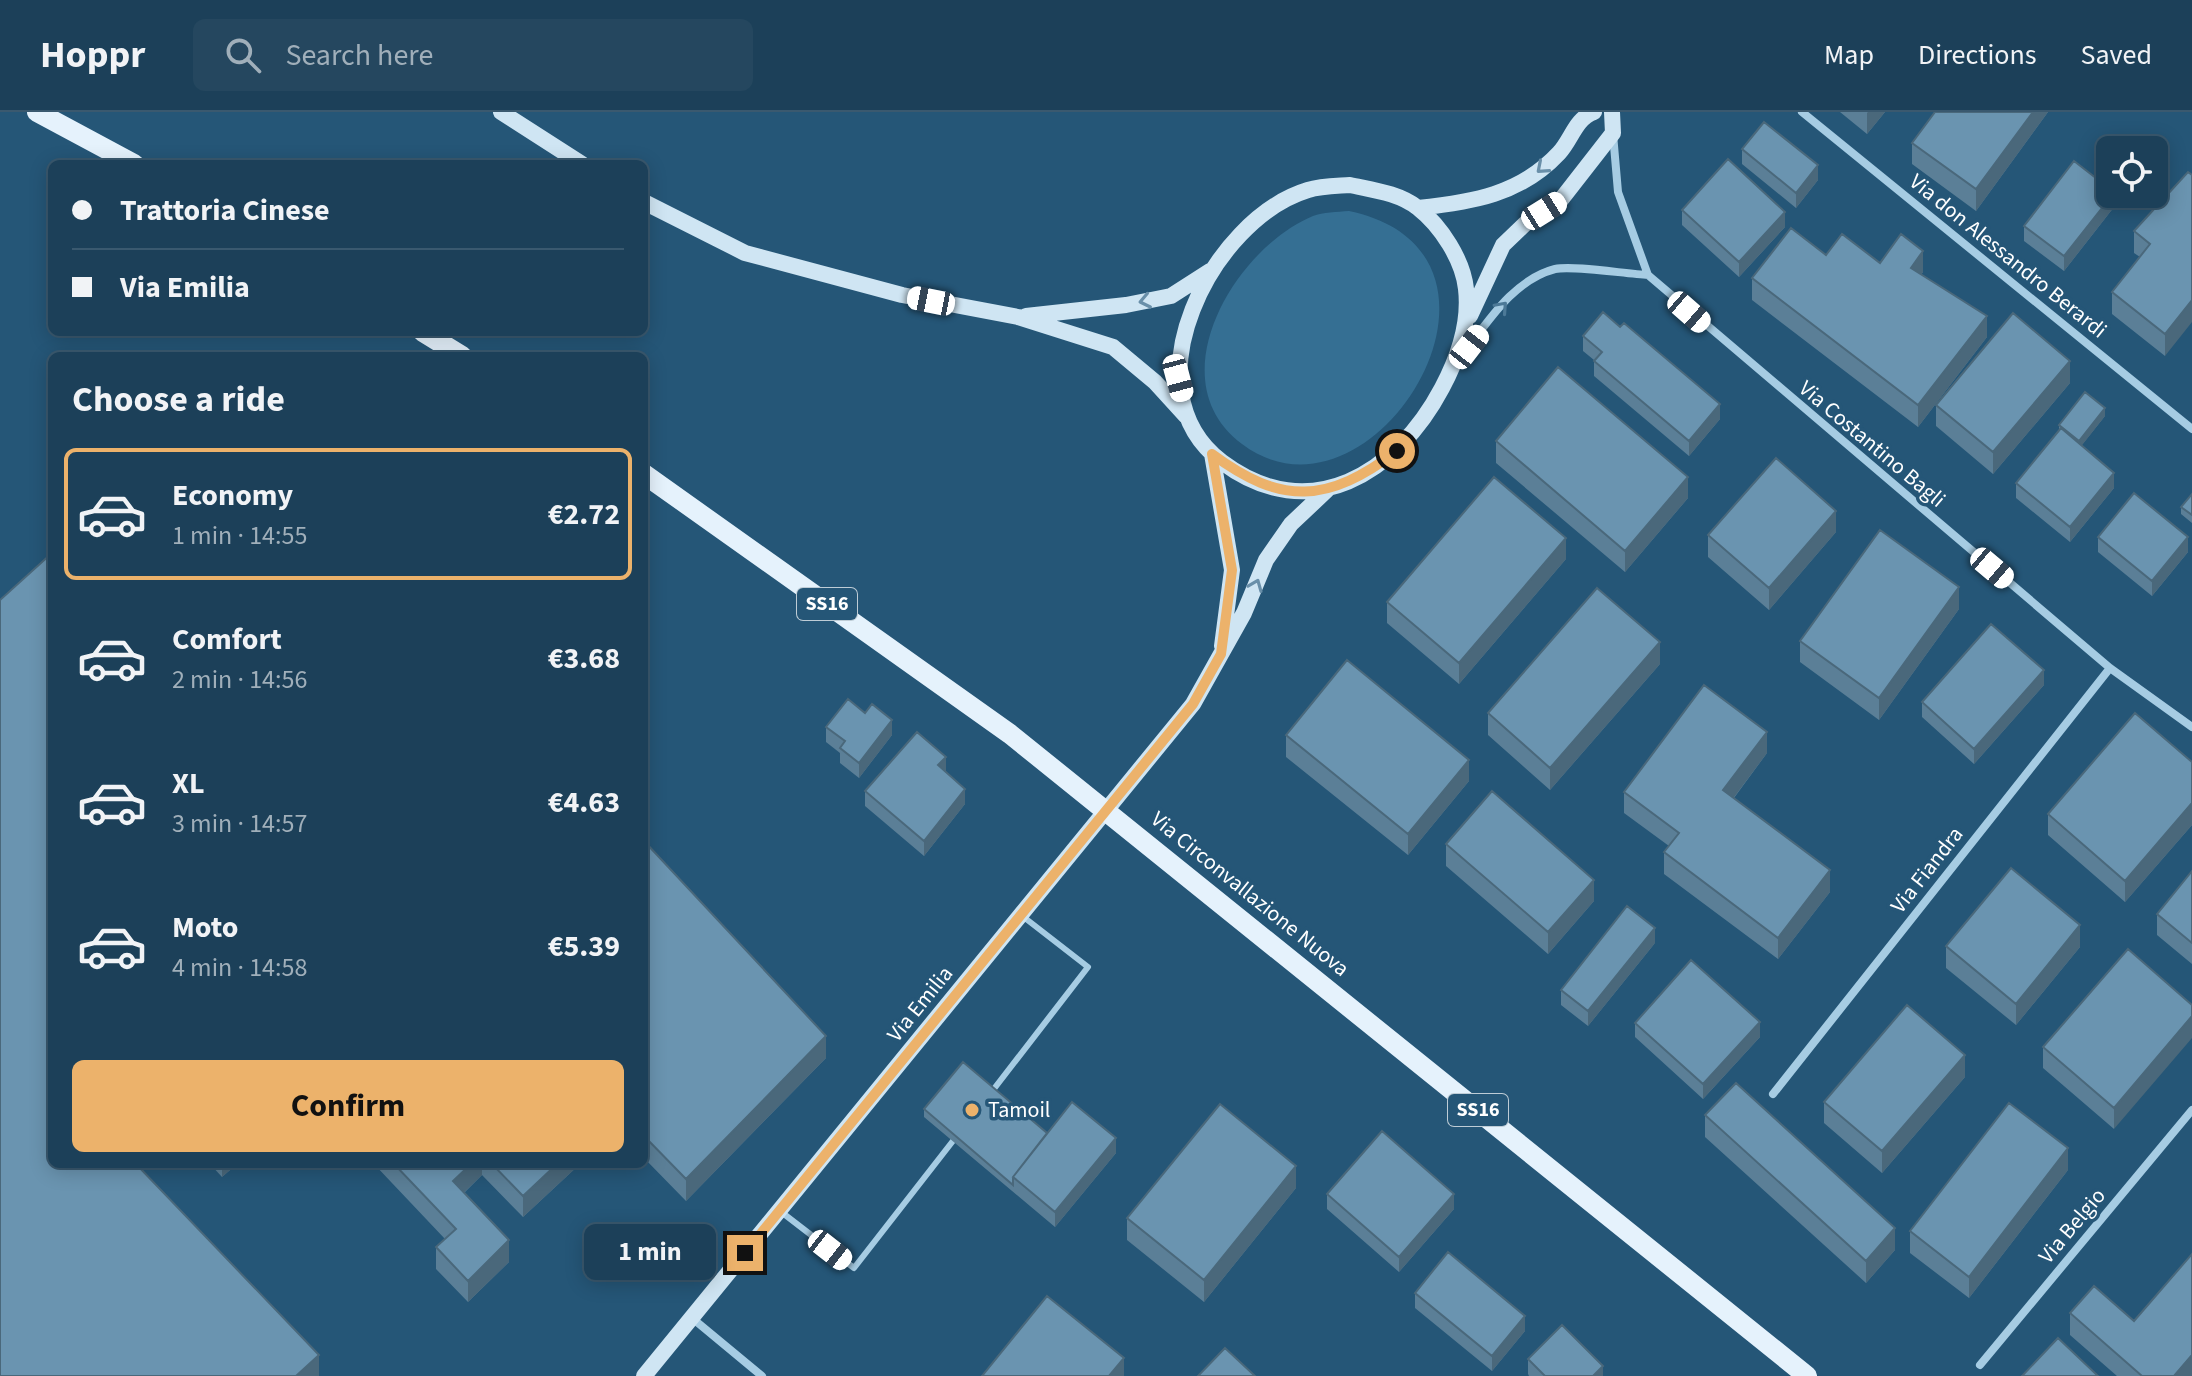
<!DOCTYPE html>
<html lang="en">
<head>
<meta charset="utf-8">
<style>
	body { margin:0; font-family:"Source Sans 3",sans-serif; background:#25475f; color:#f1f3f6; height:100vh; display:flex; flex-direction:column; font-size:30px; white-space:nowrap }
	* { box-sizing:border-box; margin:0 }
	p { font-size:26px; color:#a0afba }
	.icon { flex:none; width:44px; height:44px; fill:none; stroke:currentColor; stroke-width:2; stroke-linecap:round; stroke-linejoin:round }
	.map { position:relative; flex:1; overflow:hidden }
	.side { position:absolute; left:48px; top:240px; width:600px; height:816px; display:flex; flex-direction:column; background:#1c4059; border-radius:12px; box-shadow:0 4px 20px #0003,0 0 0 2px #3a596f }
	.side>* { flex:none }
	.banner { position:absolute; left:48px; top:48px; width:600px; height:176px; border-radius:12px; box-shadow:0 4px 20px #0003,0 0 0 2px #3a596f; display:grid; align-content:center; height:176px; padding:0 24px; background:#1c4059 }
	.fabs { position:absolute; left:2096px; top:24px; display:grid; gap:16px }
	.fabs a { display:grid; place-items:center; width:72px; height:72px; border-radius:12px; background:#1c4059; box-shadow:0 4px 20px #0003,0 0 0 2px #3a596f; font-size:40px }
	.end { position:absolute; width:36px; height:36px; margin:-18px; border:10px solid #ecb26b; background:#111; box-shadow:0 0 0 4px #111 }
	.from { border-radius:50% }
	.bubble { position:absolute; height:56px; border-radius:12px; background:#1c4059; box-shadow:0 4px 20px #0003,0 0 0 2px #3a596f; font-size:26px; font-weight:700; line-height:56px; text-align:center }
	.car { position:absolute; width:24px; height:48px; margin:-24px -12px; border-radius:10px; box-shadow:0 0 6px 2px #0007; background:linear-gradient(#fff 24%,#345 0 40%,#fff 0 76%,#345 0 86%,#fff 0) }
	.banner b { display:flex; align-items:center; gap:28px; height:76px; font-size:30px }
	.banner b+b { border-top:2px solid #3a596f }
	.banner i { width:20px; height:20px; background:#f1f3f6 }
	ul { padding:0; list-style:none }
	li { display:flex; align-items:center; gap:24px; height:132px; margin:0 16px 12px; padding:0 8px; border:4px solid transparent; border-radius:12px }
	li div { flex:1 }
	li b { display:block; font-size:30px }
	li em { font-style:normal; font-weight:700 }
	li.on { border-color:#ecb26b }
	li>.icon { width:72px; height:72px; stroke-width:1.5 }
	h2 { padding:0 24px; font-size:36px; line-height:96px }
	.button { display:flex; gap:16px; margin-top:auto; padding:16px 24px }
	.button a { flex:1; height:92px; border-radius:12px; background:#ecb26b; color:#111; font-size:32px; font-weight:700; line-height:92px; text-align:center }
	header { display:flex; align-items:center; gap:48px; box-sizing:border-box; height:112px; padding:0 40px; background:#1c4059; border-bottom:2px solid #3a596f }
	header strong { font-size:38px }
	nav { display:flex; gap:44px; margin-inline-start:auto; font-size:28px }
	.search { width:560px; height:72px; background:#25475f; display:flex; align-items:center; gap:20px; box-sizing:border-box; padding:0 28px; border-radius:12px; color:#a0afba; font-size:30px }
	.map>svg:first-child { display:block }
</style>
</head>
<body>
<header>
<strong>Hoppr</strong>
<div class="search"><svg class="icon" aria-label="search" viewBox="0 0 24 24"><circle cx="10" cy="10" r="6"/><path d="M15 15l6 6"/></svg>Search here</div>
<nav><a>Map</a><a>Directions</a><a>Saved</a></nav>
</header>
<div class="map">
<svg width="2192" height="1264" viewBox="0 0 2192 1264">
	<rect width="100%" height="100%" fill="#255677"/>
	<path fill="#356f93" d="M1349,99C1549,141 1373,431 1242,332C1156,268 1235,136 1313,104C1323,100 1337,100 1349,99Z"/>
	<g fill="none" stroke-linecap="round" stroke-linejoin="round">
		<path stroke="#a6cce3" stroke-width="6" d="M990,982L1088,855L1021,803
			M780,1099L854,1156L956,1025"/>
		<path stroke="#a6cce3" stroke-width="8" d="M1802,0L2192,317
			M1613,22L1618,80L1648,163L2110,556L2192,615
			M1461,245C1486,213 1512,168 1555,157C1573,153 1626,162 1648,163
			M1773,982L2110,556
			M692,1206L762,1264
			M1980,1253L2192,998"/>
		<path stroke="#cfe5f3" stroke-width="16" d="M501,0L582,52
			M1350,73C1373,78 1399,81 1418,96C1441,114 1463,148 1466,177C1470,211 1458,246 1442,276C1397,361 1310,416 1222,350C1125,277 1212,107 1308,78C1321,74 1337,74 1350,73Z
			M644,90L745,141L902,183L1018,205L1113,235L1155,270L1186,304
			M1418,96C1472,90 1520,83 1559,41C1572,27 1575,7 1594,0
			M1026,204L1126,193L1171,184L1210,159
			M1470,204L1503,133L1528,109L1560,89L1613,21L1612,0
			M1212,342L1232,458L1222,534
			M644,1264L1193,592L1244,501L1266,448L1291,412L1327,378"/>
		<path stroke="#e5f2fc" stroke-width="20" d="M37,0L134,52
			M423,220L462,244
			M644,362L1010,622L1807,1264"/>
	</g>
	<path fill="#5b7f97" d="M1840,0H1885L1867,22Z
		M1935,0H2048L1976,99L1912,52V31Z
		M1742,37L1818,68L1796,96L1742,52Z
		M2188,60L2165,244L2112,202V180L2140,145L2134,141V119Z
		M2114,82V95L2064,159L2024,129V114Z
		M1682,98L1785,115L1739,165L1682,113Z
		M1826,143L1880,151L1923,160L1921,163L1987,225L1918,315L1752,188V166Z
		M1620,215L1720,307L1689,344L1594,264V248L1583,239V224Z
		M2070,271L1993,362L1936,314V293Z
		M2105,304L2081,334L2114,376L2070,430L2016,386V371L2059,318V313Z
		M1496,329L1688,386L1625,460L1496,351Z
		M2192,382V411L2181,402V395Z
		M1836,420L1769,498L1708,445V423Z
		M2098,425L2188,440L2152,484L2098,440Z
		M1566,447L1459,572L1387,511V490Z
		M1959,497L1879,608L1800,550V529Z
		M1660,552L1550,678L1488,623V601Z
		M2044,573L1974,652L1922,605V590Z
		M826,615L892,623L859,666L840,651V641L826,630Z
		M1286,623L1469,669L1408,743L1286,645Z
		M1767,641L1734,686L1830,780L1778,847L1664,762V740L1669,734L1624,701V680Z
		M2192,650V713L2125,790L2048,723V702Z
		M946,660L965,692L924,744L865,694V679Z
		M644,729L826,946L686,1089L644,1046Z
		M1446,732L1594,789L1548,842L1446,754Z
		M2192,759V852L2157,823V802Z
		M1655,831L1588,914L1561,893V878Z
		M1946,834L2080,835L2016,913L1946,856Z
		M2128,837L2114,1017L2043,956V935Z
		M1635,911L1760,925L1703,987L1635,925Z
		M1965,965L1882,1061L1824,1011V990Z
		M924,997L1047,1021L1116,1041L1055,1115L924,1005Z
		M1705,1003L1895,1138L1866,1171L1705,1025Z
		M210,1052H237L222,1065Z
		M374,1052H580L523,1105L482,1063L464,1081L509,1150L468,1190L436,1157V1135L445,1127Z
		M2068,1058L1969,1186L1910,1141V1119Z
		M1296,1076L1204,1190L1127,1128V1106Z
		M1327,1082L1454,1097L1399,1160L1327,1097Z
		M1415,1181L1525,1219L1492,1259L1415,1196Z
		M2070,1201L2134,1209L2192,1264H2117L2070,1223Z
		M1528,1247L1603,1264H1529L1528,1262Z"/>
	<path fill="#4a687b" d="M1868,0H1885L1867,22V1Z
		M2033,0H2048L1976,99V77Z
		M1818,53V68L1796,96V81Z
		M2113,82H2114V95L2064,159V144Z
		M1785,100V115L1739,165V150Z
		M1923,139V160L1911,178V156Z
		M2192,188V210L2165,244V222Z
		M1987,204V225L1918,315V293Z
		M2070,249V271L1993,362V340Z
		M1720,292V307L1689,344V329Z
		M2105,296V304L2079,337V329Z
		M2114,361V376L2070,430V415Z
		M1688,365V386L1625,460V439Z
		M1836,399V420L1769,498V476Z
		M2188,425V440L2152,484V469Z
		M1566,426V447L1459,572V551Z
		M1959,475V497L1879,608V586Z
		M1660,530V552L1550,678V656Z
		M2044,558V573L1974,652V637Z
		M892,608V623L859,666V651Z
		M1767,620V641L1723,700V678Z
		M946,645V660L938,653Z
		M1469,648V669L1408,743V722Z
		M965,677V692L924,744V729Z
		M2192,691V713L2125,790V769Z
		M1830,758V780L1778,847V826Z
		M1594,768V789L1548,842V820Z
		M2080,813V835L2016,913V892Z
		M1655,816V831L1588,914V899Z
		M2192,904V926L2114,1017V996Z
		M1760,910V925L1703,987V972Z
		M826,924V946L686,1089V1067Z
		M1965,943V965L1882,1061V1039Z
		M1116,1026V1041L1055,1115V1100Z
		M2068,1036V1058L1969,1186V1165Z
		M222,1052H237L222,1065Z
		M471,1052H482V1063L453,1091V1069Z
		M557,1052H580L523,1105V1084Z
		M1296,1054V1076L1204,1190V1168Z
		M1454,1082V1097L1399,1160V1145Z
		M1895,1116V1138L1866,1171V1149Z
		M509,1128V1150L468,1190V1169Z
		M1525,1204V1219L1492,1259V1244Z
		M319,1243V1264H296Z
		M2192,1243V1264H2174Z
		M1124,1246V1264H1109Z
		M1603,1254V1264H1593Z"/>
	<path fill="#6a94b0" stroke="#4a687b" stroke-width="2" d="M1935,0H2033L1976,77L1912,31Z
		M1764,10L1818,53L1796,81L1742,37Z
		M1728,47L1785,100L1739,150L1682,98Z
		M2074,49L2110,77V82H2113L2064,144L2024,114Z
		M2188,60L2192,63V188L2165,222L2112,180L2150,132L2134,119Z
		M1791,116L1826,143L1842,122L1880,151L1901,122L1923,139L1911,156L1987,204L1918,293L1752,166Z
		M1603,200L1620,215L1624,211L1720,292L1689,329L1594,249L1602,240L1583,224Z
		M2013,201L2070,249L1993,340L1936,293Z
		M1558,255L1688,365L1625,439L1496,329Z
		M2085,280L2105,296L2079,329L2059,313Z
		M2061,316L2114,361L2070,415L2016,371Z
		M1776,346L1836,399L1769,476L1708,423Z
		M1494,365L1566,426L1459,551L1387,490Z
		M2134,381L2188,425L2152,469L2098,425Z
		M2192,382V403L2181,395Z
		M1880,418L1959,475L1879,586L1800,529Z
		M52,441V1052H136L319,1243L296,1264H0V488Z
		M1597,476L1660,530L1550,656L1488,601Z
		M1991,512L2044,558L1974,637L1922,590Z
		M1347,548L1469,648L1408,722L1286,623Z
		M1704,573L1767,620L1723,678L1830,758L1778,826L1664,740L1679,721L1624,680Z
		M848,587L865,601L872,592L892,608L859,651L840,636L845,629L826,615Z
		M2135,601L2192,650V691L2125,769L2048,702Z
		M917,620L946,645L938,653L965,677L924,729L865,679Z
		M1492,679L1594,768L1548,820L1446,732Z
		M644,729L826,924L686,1067L644,1024Z
		M2011,756L2080,813L2016,892L1946,834Z
		M2192,759V831L2157,802Z
		M1627,794L1655,816L1588,899L1561,878Z
		M2128,837L2192,893V904L2114,996L2043,935Z
		M1691,848L1760,910L1703,972L1635,911Z
		M1907,893L1965,943L1882,1039L1824,990Z
		M963,950L1047,1021L1013,1065V1073L924,997Z
		M1736,971L1895,1116L1866,1149L1705,1003Z
		M1072,990L1116,1026L1055,1100L1013,1065Z
		M2009,991L2068,1036L1969,1165L1910,1119Z
		M1220,992L1296,1054L1204,1168L1127,1106Z
		M1382,1019L1454,1082L1399,1145L1327,1082Z
		M394,1052H471L453,1069L509,1128L468,1169L436,1135L456,1117Z
		M492,1052H557L523,1084Z
		M1448,1140L1525,1204L1492,1244L1415,1181Z
		M2192,1142V1243L2174,1264H2142L2070,1201L2094,1174L2134,1209Z
		M1047,1184L1124,1246L1109,1264H982Z
		M1562,1213L1603,1254L1593,1264H1545L1528,1247Z
		M2058,1226L2098,1264H2022Z
		M1225,1236L1255,1264H1198Z"/>
	<defs><path id="oneway-chevron" d="M-2-3.5L2.5 0L-2 3.5" fill="none" stroke-width="1.6" stroke-linecap="round" stroke-linejoin="round" transform="scale(2)"/></defs>
	<g stroke="#698fa9">
		<use href="#oneway-chevron" transform="translate(1542 56) rotate(139)"/>
		<use href="#oneway-chevron" transform="translate(1145 189) rotate(168)"/>
		<use href="#oneway-chevron" transform="translate(1256 473) rotate(-68)"/>
	</g>
	<use stroke="#4c7997" href="#oneway-chevron" transform="translate(1502 195) rotate(-48)"/>
	<g fill="none" stroke-linecap="round" stroke-linejoin="round">
		<path stroke="#ecb26b" stroke-width="10" d="M745,1141L1193,592L1221,542L1232,458L1212,342C1282,394 1328,391 1397,339"/>
	</g>
	<circle fill="#ecb26b" stroke="#255677" stroke-width="3" cx="972" cy="998" r="8"/>
	<g text-anchor="middle" dominant-baseline="central" stroke-width="7" stroke-linejoin="round" paint-order="stroke">
		<g fill="#255677" stroke="#beccd6" stroke-width="2">
			<rect x="797" y="476" width="60" height="32" rx="6"/>
			<rect x="1448" y="982" width="60" height="32" rx="6"/>
		</g>
		<g font-size="20" font-weight="bold" fill="#fff">
			<text x="827" y="492">SS16</text>
			<text x="1478" y="998">SS16</text>
		</g>
		<g font-size="22" fill="#fff" stroke="#255677">
			<text transform="translate(2008 144) rotate(39)">Via don Alessandro Berardi</text>
			<text transform="translate(1872 332) rotate(40)">Via Costantino Bagli</text>
			<text transform="translate(1927 758) rotate(-52)">Via Fiandra</text>
			<text transform="translate(1250 782) rotate(39)">Via Circonvallazione Nuova</text>
			<text transform="translate(920 892) rotate(-51)">Via Emilia</text>
			<text transform="translate(2072 1114) rotate(-50)">Via Belgio</text>
		</g>
		<g font-size="22" fill="#fff" stroke="#255677" text-anchor="start">
			<text x="988" y="998">Tamoil</text>
		</g>
	</g>
</svg>
<div class="fabs">
<a><svg class="icon" aria-label="locate" viewBox="0 0 24 24"><circle cx="12" cy="12" r="6"/><path d="M12 2v4M12 18v4M2 12h4M18 12h4"/></svg></a>
</div>
<i class="end from" style="left:1397px;top:339px"></i>
<i class="end" style="left:745px;top:1141px"></i>
<div class="bubble" style="left:584px;top:1112px;width:132px">1 min</div>
<i class="car" style="left:1544px;top:99px;rotate:58deg"></i>
<i class="car" style="left:931px;top:189px;rotate:281deg"></i>
<i class="car" style="left:1689px;top:200px;rotate:131deg"></i>
<i class="car" style="left:1469px;top:235px;rotate:38deg"></i>
<i class="car" style="left:1178px;top:266px;rotate:165deg"></i>
<i class="car" style="left:1992px;top:456px;rotate:130deg"></i>
<i class="car" style="left:830px;top:1138px;rotate:128deg"></i>
<div class="banner">
<b><i class="from"></i>Trattoria Cinese</b>
<b><i></i>Via Emilia</b>
</div>
<section class="side">
<h2>Choose a ride</h2>
<ul>
<li class="on"><svg class="icon" aria-label="car" viewBox="0 0 24 24"><path d="M5 17H2v-5l4-1 3-4h7l3 4 3 1v5h-3M9 17h6M6 11h13"/><circle cx="7" cy="17" r="2"/><circle cx="17" cy="17" r="2"/></svg><div><b>Economy</b><p>1 min · 14:55</p></div><em>€2.72</em></li>
<li><svg class="icon" aria-label="car" viewBox="0 0 24 24"><path d="M5 17H2v-5l4-1 3-4h7l3 4 3 1v5h-3M9 17h6M6 11h13"/><circle cx="7" cy="17" r="2"/><circle cx="17" cy="17" r="2"/></svg><div><b>Comfort</b><p>2 min · 14:56</p></div><em>€3.68</em></li>
<li><svg class="icon" aria-label="car" viewBox="0 0 24 24"><path d="M5 17H2v-5l4-1 3-4h7l3 4 3 1v5h-3M9 17h6M6 11h13"/><circle cx="7" cy="17" r="2"/><circle cx="17" cy="17" r="2"/></svg><div><b>XL</b><p>3 min · 14:57</p></div><em>€4.63</em></li>
<li><svg class="icon" aria-label="car" viewBox="0 0 24 24"><path d="M5 17H2v-5l4-1 3-4h7l3 4 3 1v5h-3M9 17h6M6 11h13"/><circle cx="7" cy="17" r="2"/><circle cx="17" cy="17" r="2"/></svg><div><b>Moto</b><p>4 min · 14:58</p></div><em>€5.39</em></li>
</ul>
<div class="button"><a>Confirm</a></div>
</section>
</div>
</body>
</html>
